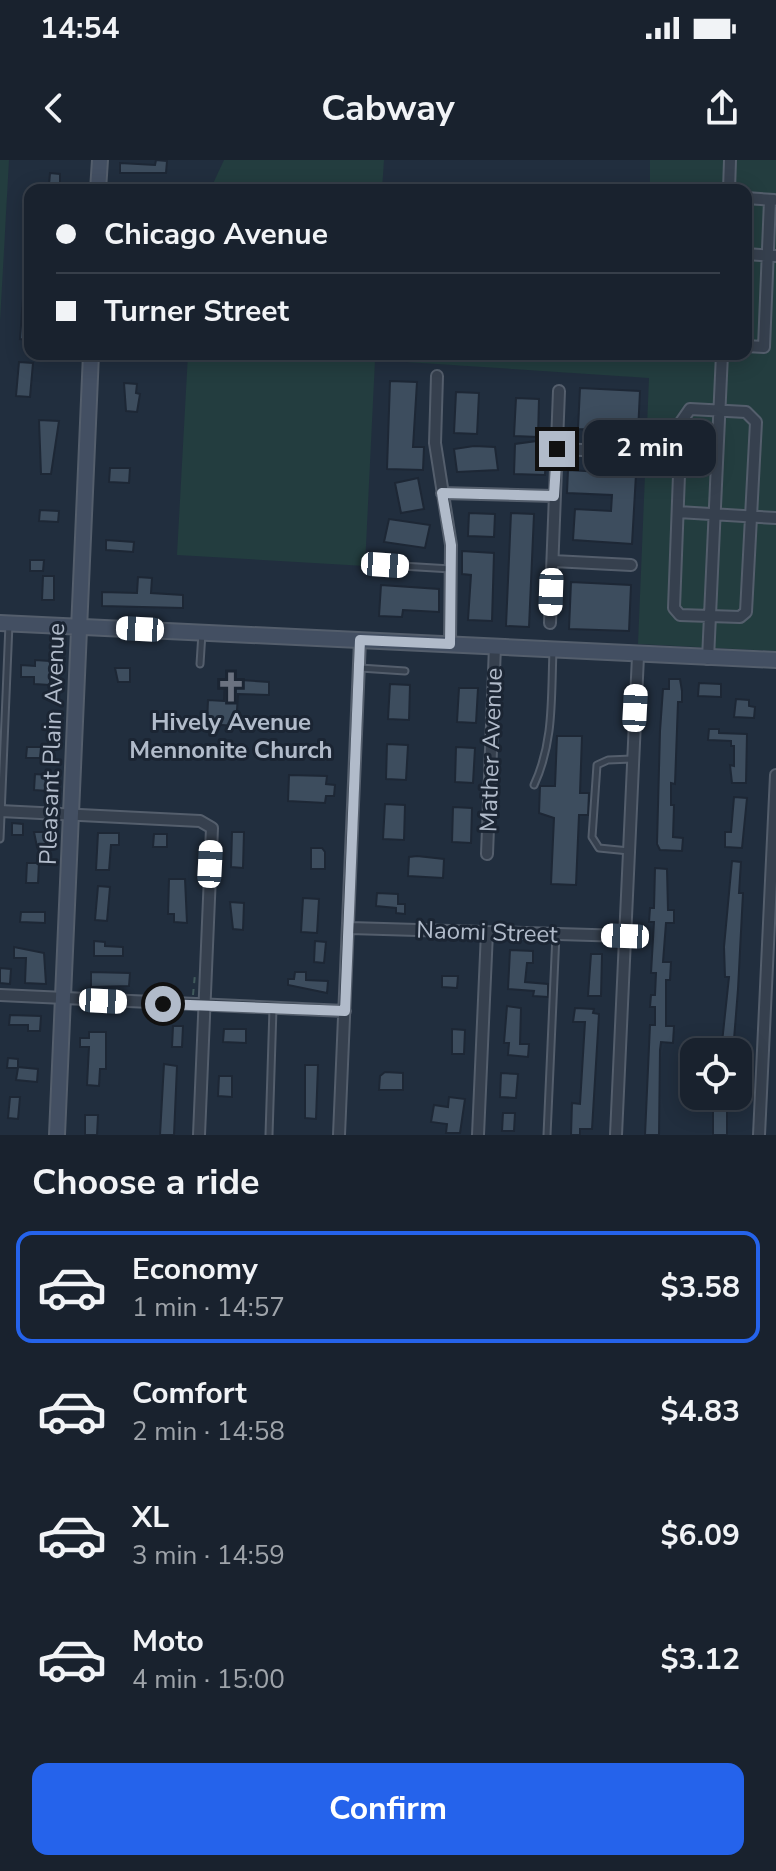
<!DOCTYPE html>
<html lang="en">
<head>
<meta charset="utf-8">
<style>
	body { margin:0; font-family:"Nunito Sans",sans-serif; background:#222a36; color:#f1f3f6; height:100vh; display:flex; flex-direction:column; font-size:30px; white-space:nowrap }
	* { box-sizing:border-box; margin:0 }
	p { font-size:26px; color:#9fa4aa }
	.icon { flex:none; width:44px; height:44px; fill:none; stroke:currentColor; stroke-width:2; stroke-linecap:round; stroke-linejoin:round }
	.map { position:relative; height:975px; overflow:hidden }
	.drawer { display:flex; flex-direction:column; background:#19222e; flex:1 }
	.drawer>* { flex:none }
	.top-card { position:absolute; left:24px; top:24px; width:728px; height:176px; border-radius:16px; box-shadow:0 4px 20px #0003,0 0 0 2px #373f4a; display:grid; align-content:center; height:176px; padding:0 32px; background:#19222e }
	.fabs { position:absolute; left:680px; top:878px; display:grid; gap:16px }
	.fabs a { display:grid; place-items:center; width:72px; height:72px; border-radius:16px; background:#19222e; box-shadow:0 4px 20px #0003,0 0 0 2px #373f4a; font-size:40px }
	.end { position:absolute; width:36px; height:36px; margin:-18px; border:10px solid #b1bbca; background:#111; box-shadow:0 0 0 4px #111 }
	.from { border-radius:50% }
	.bubble { position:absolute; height:56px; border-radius:16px; background:#19222e; box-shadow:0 4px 20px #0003,0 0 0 2px #373f4a; font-size:26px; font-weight:700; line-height:56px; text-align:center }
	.car { position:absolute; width:24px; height:48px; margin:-24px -12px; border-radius:10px; box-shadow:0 0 6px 2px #0007; background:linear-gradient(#fff 24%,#345 0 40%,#fff 0 76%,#345 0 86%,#fff 0) }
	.top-card b { display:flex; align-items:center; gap:28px; height:76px; font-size:30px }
	.top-card b+b { border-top:2px solid #373f4a }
	.top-card i { width:20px; height:20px; background:#f1f3f6 }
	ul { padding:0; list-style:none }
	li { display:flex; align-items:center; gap:24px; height:112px; margin:0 16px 12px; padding:0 16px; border:4px solid transparent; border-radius:16px }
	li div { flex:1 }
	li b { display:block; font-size:30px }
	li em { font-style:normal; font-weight:700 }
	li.selected { border-color:#2563eb }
	li>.icon { width:72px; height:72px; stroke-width:1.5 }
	h2 { padding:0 32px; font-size:36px; line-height:96px }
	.cta { display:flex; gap:16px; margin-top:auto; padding:16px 32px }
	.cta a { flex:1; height:92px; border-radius:16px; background:#2563eb; color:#fff; font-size:32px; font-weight:700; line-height:92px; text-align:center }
	.status { display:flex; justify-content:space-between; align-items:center; height:56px; padding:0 40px; background:#19222e; direction:ltr }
	.status svg { height:22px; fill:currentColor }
	header { display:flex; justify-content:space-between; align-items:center; height:104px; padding:0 32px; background:#19222e; font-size:36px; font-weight:700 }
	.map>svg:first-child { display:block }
</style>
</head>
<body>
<div class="status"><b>14:54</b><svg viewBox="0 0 49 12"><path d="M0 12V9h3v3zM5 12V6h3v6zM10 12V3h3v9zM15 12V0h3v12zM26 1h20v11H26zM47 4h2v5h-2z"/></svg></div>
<header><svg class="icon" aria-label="back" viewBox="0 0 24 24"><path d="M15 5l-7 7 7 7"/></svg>Cabway<svg class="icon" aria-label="share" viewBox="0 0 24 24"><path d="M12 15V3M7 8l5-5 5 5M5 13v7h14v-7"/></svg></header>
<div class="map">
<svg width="776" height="975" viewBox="0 0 776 975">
	<rect width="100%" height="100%" fill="#212e3e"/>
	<path fill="#233d3f" d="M0,0H9L0,162Z
		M224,0H384L382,30H210Z
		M650,0H776V491L638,484L649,218L375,200L365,406L177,395L188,194H746V30H650Z"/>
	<path fill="#3d4d5e" stroke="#1d2735" stroke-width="2" d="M156,0L167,1L166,13H120V3L155,5Z
		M50,13L60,14V25H49Z
		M23,139H30V180L20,179Z
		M19,202L33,203L30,237L16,236Z
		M390,221L417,222L413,287H424L423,310L387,309Z
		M124,223L137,224L136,233L140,234L137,252L126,251Z
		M580,228L640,231L638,272L578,269Z
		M456,232L479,233L477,274L454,273Z
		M516,238L539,239L538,277L514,276Z
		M39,260L59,261L51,314H41Z
		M537,281V292H546L545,315L514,314L515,284Z
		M474,286L495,287L498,310L457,312L454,289Z
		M110,308H130L129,323L109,322Z
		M568,310L636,314L632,384L573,380L575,349L611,351L612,335L567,333Z
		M418,318L424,349L401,353L395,323Z
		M40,350L59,351L58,362L39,361Z
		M469,353L495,354L494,377L468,376Z
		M511,353L534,354L529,467L506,466Z
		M389,359L430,365L425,388L384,382Z
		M106,380L134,382L133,392L106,390Z
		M462,391L494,393L492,461L468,460L471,415L462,414Z
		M30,400H44L43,411H30Z
		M43,416H54V440H42Z
		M138,417L152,418L151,433L183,435V448L102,446V432L137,433Z
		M571,422L631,425L629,471L569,469Z
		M381,425L439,429V452L403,450L402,457L379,456Z
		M35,500L50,501V525L34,524V517H21V505L35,506Z
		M115,508H130V522H118Z
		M225,519L269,522V535L238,534L236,566L207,564L208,540L224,541Z
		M669,519H680L682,531V542H678L675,624L671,623V645H674L673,677L683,678L682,691L660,690L657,684L660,571L663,529H669Z
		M699,523L721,524V537L698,536Z
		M390,524L410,525L409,560L388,559Z
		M459,528H478L476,563L457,562Z
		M736,539L749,540V546L755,547L754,558L734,557Z
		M709,569H719V573L747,574L746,623H732L730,605L734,606V586H731V581L708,580Z
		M557,576H582L580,633H589L588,655H579L576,725L551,724L554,658L539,653L540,626H555Z
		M387,584L408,585L406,620L386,619Z
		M27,587H41L40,598H26Z
		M456,587L475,588L473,623L455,622Z
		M35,614L47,615V631L34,630Z
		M289,615L327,616L326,624L335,625L334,636H326L325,643L288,641Z
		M734,637L747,638L742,688L725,687V672H731Z
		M385,644L405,645L404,680L383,679Z
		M453,647L472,648L471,683L452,682Z
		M12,663L23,664V675H12Z
		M34,672H52L49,687H37Z
		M232,672H244L243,708L231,707Z
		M98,673H119V685H111L109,710H96Z
		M154,674H167V687H153Z
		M311,688H322L325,692V709H311Z
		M417,696L444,699L443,718L408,716L409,697Z
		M732,701L741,702L739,733H743L738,829L733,892H721L729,817H725L724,787Z
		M27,703H39L38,723H26Z
		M655,708L667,709L668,750H674V763H666L663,802H671L670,820H666V866H674L673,883L661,882L660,890L659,975H645L650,865H655V847H650L651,835H655L656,813H651L654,762H649L650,748H654Z
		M169,719H185L187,763L174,762V754H168Z
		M98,726L110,727L107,761L95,760Z
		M377,733L398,734V744H405V754L396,753V748L376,746Z
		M303,738L319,739L317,773L301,772Z
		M230,742L244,743L243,770L233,769Z
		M21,752H45V763L20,762Z
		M94,781L105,782V786L123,787V796H94Z
		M315,781L326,782L324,803L314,802Z
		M14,787L44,793L46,824L25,823L26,798H14Z
		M510,790L533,791V803H527L525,822L548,824V837L533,836L534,831L508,829Z
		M591,794H602L601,836H588Z
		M0,808L11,809L10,824L0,823Z
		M91,812L130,813L129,826L91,827Z
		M295,812H306V820L328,821L327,833L288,825V819H294Z
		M442,816H458L457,828L442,827Z
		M507,846L521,848L520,884H529L528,897L508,895L509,883H504Z
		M575,848L594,849L593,853L599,854L592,969H580V975H571L572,943L580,944L585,862H573Z
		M10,855L41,856L40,871H28V865H9Z
		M173,866H183L182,887H172Z
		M224,869H246V883L223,882Z
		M452,869L465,870L464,894H452Z
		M89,872H106V909H100L99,926L87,925L89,887H80V878H89Z
		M8,898L18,899V907L38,909L37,922L16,920L18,908H7Z
		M164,904L177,906L174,975H160Z
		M305,905H318L316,959L305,958Z
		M385,912L403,913V930H379L380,916Z
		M501,913L518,914L516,938L500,937Z
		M219,916H232V937L218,936Z
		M698,936H733L732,945L727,949V975H713V948L697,947Z
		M10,937H20L18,959L8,958Z
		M449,937L465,939L460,973H446L447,964L431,962L434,945L448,947Z
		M503,953H515L514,971H502Z
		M85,955H98L97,975H85Z"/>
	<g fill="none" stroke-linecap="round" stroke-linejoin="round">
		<g stroke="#545e6c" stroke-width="9">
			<path id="lane" d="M385,405L451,409
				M200,504L202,473
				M360,508L405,511
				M534,625C554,582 551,538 553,491
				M0,679L9,464
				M629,691L599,688L592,677L597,605L608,600L632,599
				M269,975L273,848
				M547,975L556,774"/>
		</g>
		<g stroke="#545e6c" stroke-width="14">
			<path id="street" d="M729,30L730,0
				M746,38L774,40
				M746,94L776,96
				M746,186L764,187L770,40
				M437,216L435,283L451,385L450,484
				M690,249L746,252L756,262L746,452L740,457L680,455L674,448L681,262Z
				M557,289L633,292
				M442,333L554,336
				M678,352L776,358
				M553,401L631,405
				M550,463L559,231
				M708,499L722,194
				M0,651L200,661L212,668L199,975
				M487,694L495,486
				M350,768L625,776
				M0,835L345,851
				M339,975L360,480
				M478,975L487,772
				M616,975L638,496
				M759,975L776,615"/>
		</g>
		<g stroke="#545e6c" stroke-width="18">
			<path id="secondary" d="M98,30L100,0
				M0,463L776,500
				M57,975L91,194"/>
		</g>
		<path stroke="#415a5c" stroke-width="2" stroke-dasharray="6 6" stroke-linecap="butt" d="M193,835L195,814"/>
		<use href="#lane" stroke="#36404e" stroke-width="5"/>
		<use href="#street" stroke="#36404e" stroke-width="10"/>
		<use href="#secondary" stroke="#434f62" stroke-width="14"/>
	</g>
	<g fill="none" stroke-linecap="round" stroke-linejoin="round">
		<path stroke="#b1bbca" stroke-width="10" d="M163,844L345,851L360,480L450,484L451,385L442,333L554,336L557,289"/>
	</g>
	<defs>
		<g id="church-bare" transform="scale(2.4)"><path d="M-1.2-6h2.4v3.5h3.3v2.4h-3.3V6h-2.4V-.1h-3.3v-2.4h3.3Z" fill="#6b7280" stroke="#1b2533" stroke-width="2.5" paint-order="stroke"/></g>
	</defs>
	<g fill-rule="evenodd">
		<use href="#church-bare" x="231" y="527"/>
	</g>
	<g text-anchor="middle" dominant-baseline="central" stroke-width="6" stroke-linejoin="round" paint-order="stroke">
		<g font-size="24" font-weight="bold" fill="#b1bbca" stroke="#1b2533">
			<text x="231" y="562">Hively Avenue<tspan x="231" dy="28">Mennonite Church</tspan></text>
		</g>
		<g font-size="24" fill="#b1bbca" stroke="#1b2533">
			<text transform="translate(52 584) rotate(-88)">Pleasant Plain Avenue</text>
			<text transform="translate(491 590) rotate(-88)">Mather Avenue</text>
			<text transform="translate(487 772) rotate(2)">Naomi Street</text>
		</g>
	</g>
</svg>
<div class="fabs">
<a><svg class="icon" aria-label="locate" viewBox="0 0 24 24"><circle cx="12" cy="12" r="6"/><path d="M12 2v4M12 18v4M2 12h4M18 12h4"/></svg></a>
</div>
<i class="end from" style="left:163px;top:844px"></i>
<i class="end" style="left:557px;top:289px"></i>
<div class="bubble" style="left:584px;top:260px;width:132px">2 min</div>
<i class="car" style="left:385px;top:405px;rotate:94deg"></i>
<i class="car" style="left:551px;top:432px;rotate:182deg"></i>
<i class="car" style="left:140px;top:469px;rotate:273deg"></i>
<i class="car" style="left:635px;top:548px;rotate:3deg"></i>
<i class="car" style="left:210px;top:704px;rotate:3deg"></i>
<i class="car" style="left:625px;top:776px;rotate:272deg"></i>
<i class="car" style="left:103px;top:841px;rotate:93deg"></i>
<div class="top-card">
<b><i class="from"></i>Chicago Avenue</b>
<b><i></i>Turner Street</b>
</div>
</div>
<section class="drawer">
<h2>Choose a ride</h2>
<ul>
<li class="selected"><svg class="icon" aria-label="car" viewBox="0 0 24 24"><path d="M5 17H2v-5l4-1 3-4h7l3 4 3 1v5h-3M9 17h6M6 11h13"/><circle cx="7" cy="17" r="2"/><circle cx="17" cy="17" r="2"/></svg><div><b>Economy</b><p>1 min · 14:57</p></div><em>$3.58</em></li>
<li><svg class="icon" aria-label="car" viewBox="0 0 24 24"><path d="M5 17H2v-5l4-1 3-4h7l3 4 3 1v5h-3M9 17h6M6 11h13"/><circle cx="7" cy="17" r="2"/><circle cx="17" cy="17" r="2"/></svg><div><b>Comfort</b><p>2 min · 14:58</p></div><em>$4.83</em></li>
<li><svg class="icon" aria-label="car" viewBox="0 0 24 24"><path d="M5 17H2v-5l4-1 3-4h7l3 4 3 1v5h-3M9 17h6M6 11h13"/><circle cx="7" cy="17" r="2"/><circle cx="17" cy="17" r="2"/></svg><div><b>XL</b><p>3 min · 14:59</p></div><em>$6.09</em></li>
<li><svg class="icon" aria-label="car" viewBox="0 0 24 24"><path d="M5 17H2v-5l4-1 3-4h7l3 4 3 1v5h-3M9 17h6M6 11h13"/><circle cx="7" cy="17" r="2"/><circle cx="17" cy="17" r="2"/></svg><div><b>Moto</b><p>4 min · 15:00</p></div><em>$3.12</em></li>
</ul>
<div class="cta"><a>Confirm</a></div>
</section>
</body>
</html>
